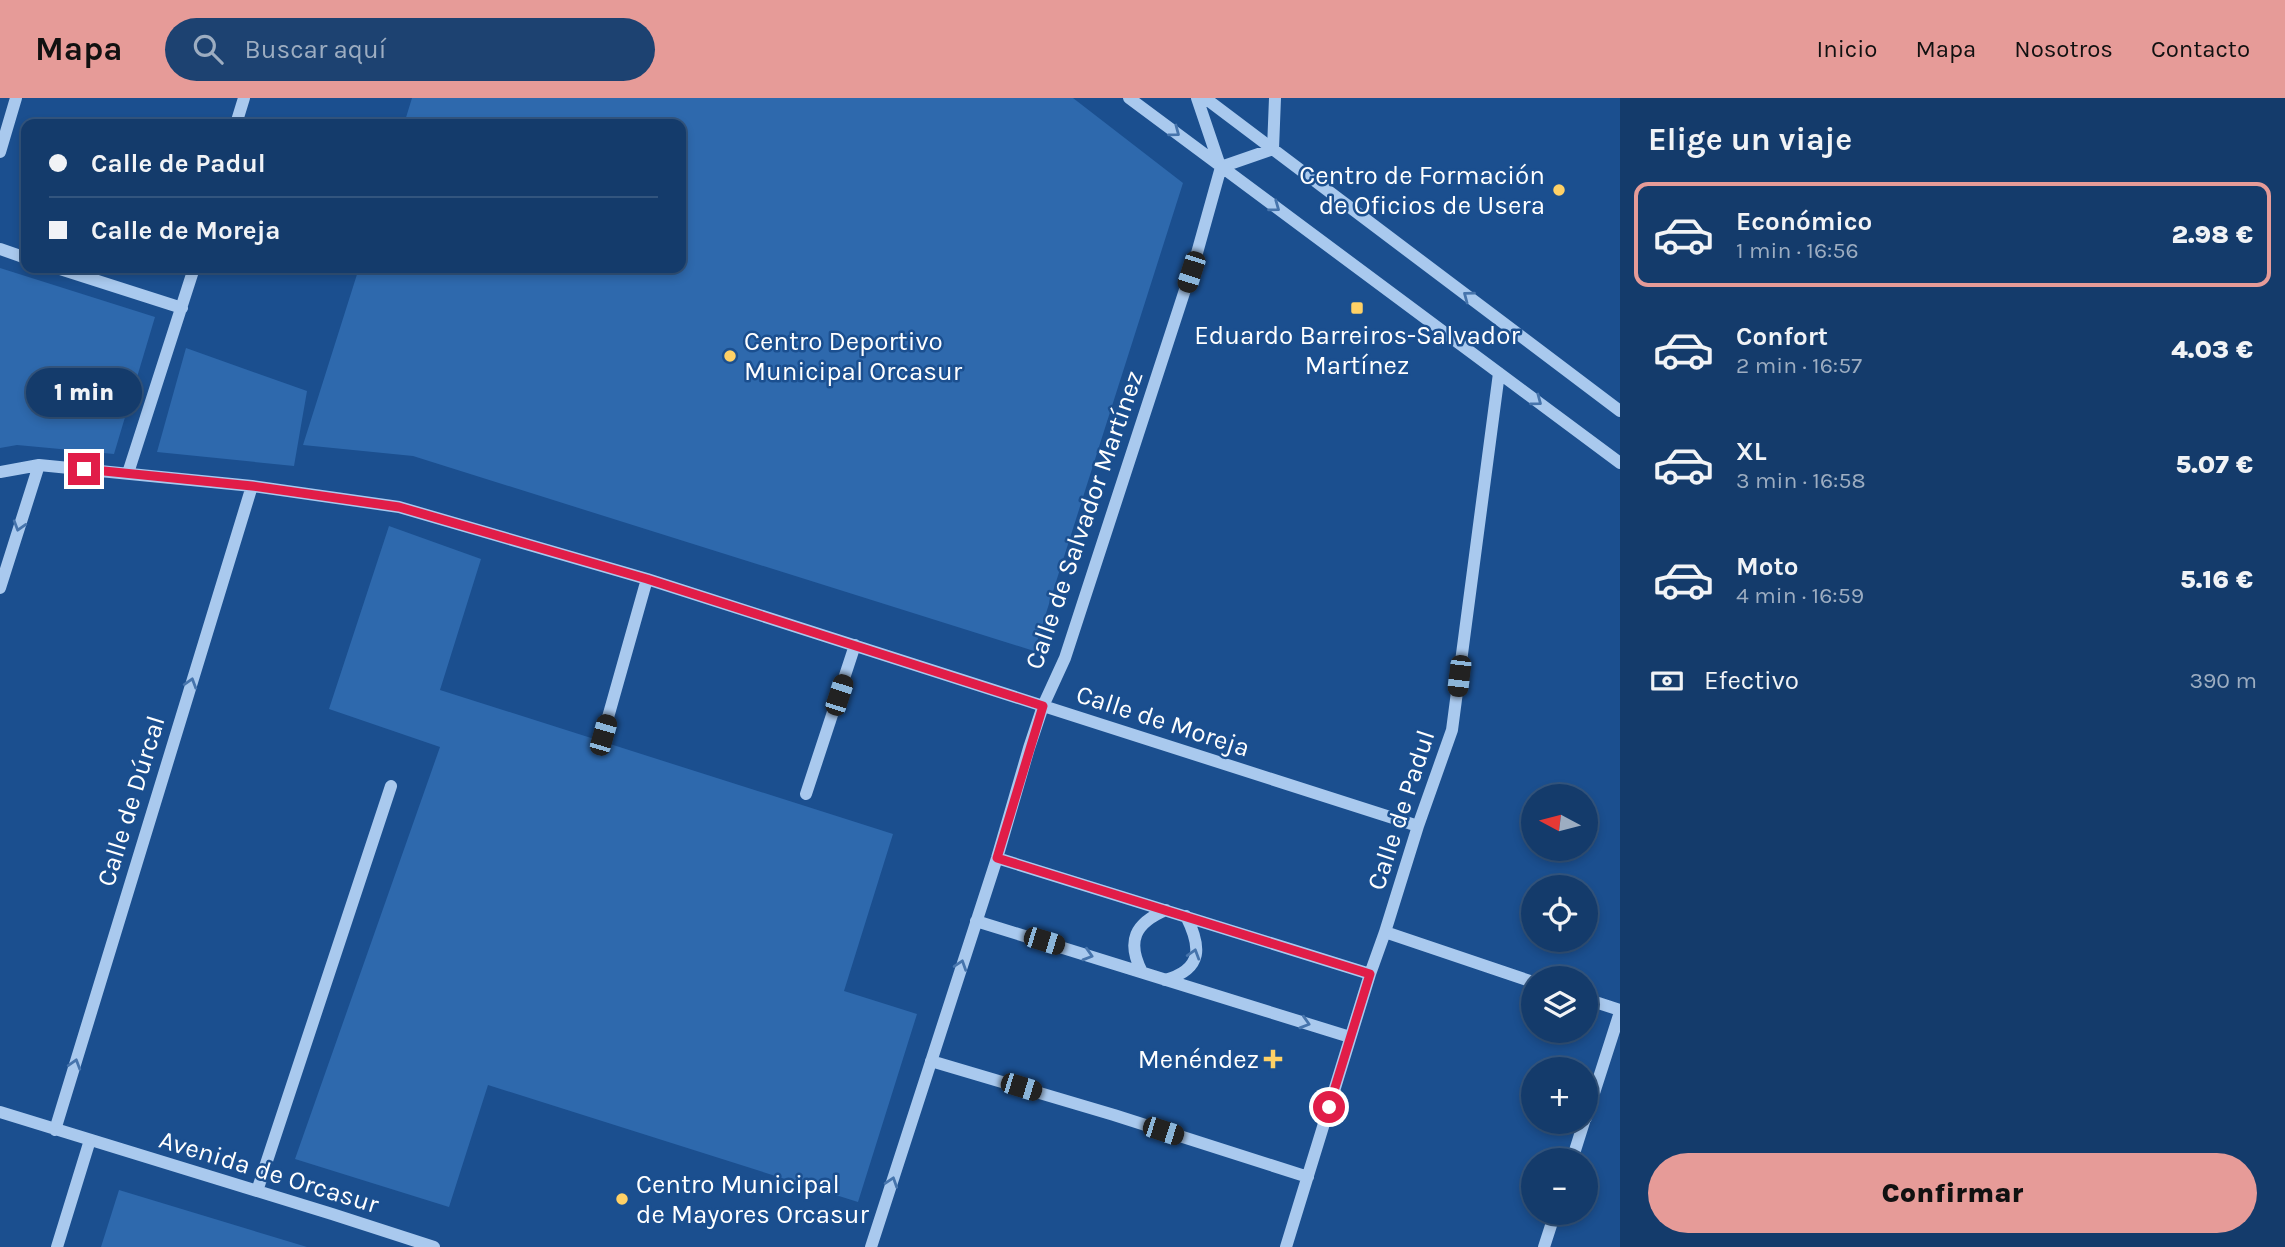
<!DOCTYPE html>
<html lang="es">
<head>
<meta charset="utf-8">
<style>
	body { margin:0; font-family:Karla,sans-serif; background:#1d4271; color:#f1f3f6; height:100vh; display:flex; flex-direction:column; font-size:26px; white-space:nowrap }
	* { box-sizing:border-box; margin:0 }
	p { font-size:23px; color:#9dadc1 }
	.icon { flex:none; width:38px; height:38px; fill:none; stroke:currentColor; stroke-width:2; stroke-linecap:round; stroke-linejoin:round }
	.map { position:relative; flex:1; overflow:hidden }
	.panel { display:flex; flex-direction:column; background:#143b6b; width:665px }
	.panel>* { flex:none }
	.top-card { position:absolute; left:21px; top:21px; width:665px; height:154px; border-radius:14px; box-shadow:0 4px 10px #0003,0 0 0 2px #33557e; display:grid; align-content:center; height:154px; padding:0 28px; background:#143b6b }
	.needle { width:46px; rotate:277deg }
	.controls { position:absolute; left:1521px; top:686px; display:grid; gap:14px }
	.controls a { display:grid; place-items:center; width:77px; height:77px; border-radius:50%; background:#143b6b; box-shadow:0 4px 10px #0003,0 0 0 2px #33557e; font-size:35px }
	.end { position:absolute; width:32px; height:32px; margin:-16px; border:9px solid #e11d48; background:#fff; box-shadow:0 0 0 4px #fff }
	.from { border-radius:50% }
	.bubble { position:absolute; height:49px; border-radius:24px; background:#143b6b; box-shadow:0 4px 10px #0003,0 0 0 2px #33557e; font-size:23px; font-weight:800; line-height:49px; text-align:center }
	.car { position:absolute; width:21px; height:42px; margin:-21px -10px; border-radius:9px; box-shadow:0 0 5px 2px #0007; background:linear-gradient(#222 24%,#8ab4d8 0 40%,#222 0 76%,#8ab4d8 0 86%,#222 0) }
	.top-card b { display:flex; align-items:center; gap:24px; height:66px; font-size:26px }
	.top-card b+b { border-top:2px solid #33557e }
	.top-card i { width:18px; height:18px; background:#f1f3f6 }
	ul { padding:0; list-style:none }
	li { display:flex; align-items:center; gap:21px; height:105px; margin:0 14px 10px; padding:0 14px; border:4px solid transparent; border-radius:14px }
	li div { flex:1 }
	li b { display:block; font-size:26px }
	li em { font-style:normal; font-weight:800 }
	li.active { border-color:#e69b98 }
	li>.icon { width:63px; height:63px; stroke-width:1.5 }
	h2 { padding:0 28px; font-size:32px; line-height:84px }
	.pay { display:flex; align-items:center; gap:18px; height:77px; padding:0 28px; font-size:26px }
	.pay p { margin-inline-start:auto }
	.action { display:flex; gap:14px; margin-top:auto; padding:14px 28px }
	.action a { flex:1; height:80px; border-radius:42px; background:#e69b98; color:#111; font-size:28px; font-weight:800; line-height:80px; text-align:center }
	header { display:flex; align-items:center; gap:42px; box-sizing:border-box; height:98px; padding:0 35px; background:#e69b98; color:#111 }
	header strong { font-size:33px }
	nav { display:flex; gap:38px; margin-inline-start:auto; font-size:24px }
	.search { width:490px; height:63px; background:#1d4271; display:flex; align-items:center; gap:18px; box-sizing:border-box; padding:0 24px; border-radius:38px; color:#9dadc1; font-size:26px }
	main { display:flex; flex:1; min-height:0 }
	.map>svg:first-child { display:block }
</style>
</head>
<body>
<header>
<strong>Mapa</strong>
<div class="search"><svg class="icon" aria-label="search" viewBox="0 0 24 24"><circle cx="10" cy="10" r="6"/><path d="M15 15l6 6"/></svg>Buscar aquí</div>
<nav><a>Inicio</a><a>Mapa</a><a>Nosotros</a><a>Contacto</a></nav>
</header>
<main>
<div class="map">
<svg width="1620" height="1149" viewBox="0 0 1620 1149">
	<rect width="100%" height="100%" fill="#1b4f8f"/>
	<path fill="#2e69ad" d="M412,0H1073L1183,85L1034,553L413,358L303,347L359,170H681V26H404Z
		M0,170L155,219L114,356L17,347L0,350Z
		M186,250L307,293L294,368L157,354Z
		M389,428L481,461L440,592L893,736L844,893L917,916L858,1104L488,987L449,1109L295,1061L440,649L329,611Z
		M119,1092L307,1149H101Z"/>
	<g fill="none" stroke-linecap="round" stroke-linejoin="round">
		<path stroke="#a9c9ee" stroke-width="12" d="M1129,0L1620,365
			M1197,0L1220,68
			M1205,0L1620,313
			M236,26L244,0
			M1273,51L1275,0
			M0,54L16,0
			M1221,69L1273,51
			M0,151L26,160
			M57,170L182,210
			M0,374L39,367L252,388L399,409L647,481L1418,728
			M128,375L194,170
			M0,490L39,367
			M603,637L647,481
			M806,696L855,547
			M997,760L1370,876
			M976,823L1350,939
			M1385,834L1533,884
			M1142,874C1126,843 1135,825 1166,812
			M1165,882C1204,871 1201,848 1186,818
			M1586,901L1620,912
			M931,963L1114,1017L1308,1079
			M0,1014L332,1116L434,1149
			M1586,1020L1620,914
			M55,1032L252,388
			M1572,1062L1584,1024
			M257,1093L391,688
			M57,1149L90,1042
			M871,1149L997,760L1029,650L1043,608L1065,560L1197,155L1221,69
			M1286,1149L1370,876L1385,834L1418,728L1452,632L1499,275
			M1544,1149L1555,1115"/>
	</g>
	<defs><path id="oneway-chevron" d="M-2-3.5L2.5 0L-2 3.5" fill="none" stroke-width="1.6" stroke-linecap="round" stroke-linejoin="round" transform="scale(1.75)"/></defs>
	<g stroke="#4674ac">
		<use href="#oneway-chevron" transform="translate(1175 34) rotate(37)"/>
		<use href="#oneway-chevron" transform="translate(1275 109) rotate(36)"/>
		<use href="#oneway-chevron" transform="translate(1468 198) rotate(-143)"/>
		<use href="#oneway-chevron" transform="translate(1537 303) rotate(37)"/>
		<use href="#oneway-chevron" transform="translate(19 428) rotate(107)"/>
		<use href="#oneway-chevron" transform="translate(191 585) rotate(-73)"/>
		<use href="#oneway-chevron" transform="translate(1194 856) rotate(-73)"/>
		<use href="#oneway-chevron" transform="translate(1088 857) rotate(17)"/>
		<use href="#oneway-chevron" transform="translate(961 867) rotate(-72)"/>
		<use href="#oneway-chevron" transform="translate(1305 925) rotate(17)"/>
		<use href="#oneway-chevron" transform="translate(75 966) rotate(-73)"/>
		<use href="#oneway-chevron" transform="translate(892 1084) rotate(-72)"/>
	</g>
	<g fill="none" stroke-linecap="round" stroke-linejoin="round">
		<path stroke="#e11d48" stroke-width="9" d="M84,371L252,388L399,409L647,481L1043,608L997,760L1370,876L1329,1009"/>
	</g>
	<g fill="#ffd166" stroke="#1b4f8f" stroke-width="2.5">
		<circle cx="1559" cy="92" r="7"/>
		<rect x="1350" y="203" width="14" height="14" rx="3.5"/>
		<circle cx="730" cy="258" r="7"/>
		<path d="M1269.5 950.5h7v7h7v7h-7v7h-7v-7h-7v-7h7z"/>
		<circle cx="622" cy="1101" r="7"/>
	</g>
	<g text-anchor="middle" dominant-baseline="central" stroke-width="5" stroke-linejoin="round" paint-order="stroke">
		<g font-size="26" fill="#fff" stroke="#1b4f8f" text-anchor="end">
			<text x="1545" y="77">Centro de Formación<tspan x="1545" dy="30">de Oficios de Usera</tspan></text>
			<text x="1357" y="237" text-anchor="middle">Eduardo Barreiros-Salvador<tspan x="1357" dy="30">Martínez</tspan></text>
			<text x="744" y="243" text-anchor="start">Centro Deportivo<tspan x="744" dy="30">Municipal Orcasur</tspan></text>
			<text x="1259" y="961">Menéndez</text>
			<text x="636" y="1086" text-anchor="start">Centro Municipal<tspan x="636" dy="30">de Mayores Orcasur</tspan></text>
		</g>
		<g font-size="26" fill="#fff" stroke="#1b4f8f">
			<text transform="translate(1084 422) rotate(-71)">Calle de Salvador Martínez</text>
			<text transform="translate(1163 623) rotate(18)">Calle de Moreja</text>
			<text transform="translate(131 703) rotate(-73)">Calle de Dúrcal</text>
			<text transform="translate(1401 712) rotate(-72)">Calle de Padul</text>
			<text transform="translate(269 1074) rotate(17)">Avenida de Orcasur</text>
		</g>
	</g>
</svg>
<div class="controls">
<a><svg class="needle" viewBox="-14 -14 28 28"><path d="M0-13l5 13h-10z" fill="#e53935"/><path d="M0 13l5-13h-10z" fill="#9dadc1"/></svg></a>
<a><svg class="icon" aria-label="locate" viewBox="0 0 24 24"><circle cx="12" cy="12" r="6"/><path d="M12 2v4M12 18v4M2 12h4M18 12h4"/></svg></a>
<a><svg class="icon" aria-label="layers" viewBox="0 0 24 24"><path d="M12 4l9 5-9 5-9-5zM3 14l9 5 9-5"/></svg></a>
<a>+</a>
<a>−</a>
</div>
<i class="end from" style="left:1329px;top:1009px"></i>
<i class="end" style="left:84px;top:371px"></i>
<div class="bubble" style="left:26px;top:270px;width:116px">1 min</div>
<i class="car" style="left:1191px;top:174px;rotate:198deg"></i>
<i class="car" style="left:1459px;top:578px;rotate:187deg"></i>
<i class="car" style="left:839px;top:597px;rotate:18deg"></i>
<i class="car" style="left:603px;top:637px;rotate:16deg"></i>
<i class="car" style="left:1044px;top:843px;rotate:107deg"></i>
<i class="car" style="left:1021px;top:989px;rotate:107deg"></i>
<i class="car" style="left:1163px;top:1033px;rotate:108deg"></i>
<div class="top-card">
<b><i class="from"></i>Calle de Padul</b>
<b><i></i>Calle de Moreja</b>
</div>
</div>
<section class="panel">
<h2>Elige un viaje</h2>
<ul>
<li class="active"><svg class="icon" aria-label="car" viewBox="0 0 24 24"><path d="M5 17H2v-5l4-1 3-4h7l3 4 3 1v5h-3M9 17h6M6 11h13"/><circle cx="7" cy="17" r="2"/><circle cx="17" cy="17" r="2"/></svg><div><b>Económico</b><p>1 min · 16:56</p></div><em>2.98 €</em></li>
<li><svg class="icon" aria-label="car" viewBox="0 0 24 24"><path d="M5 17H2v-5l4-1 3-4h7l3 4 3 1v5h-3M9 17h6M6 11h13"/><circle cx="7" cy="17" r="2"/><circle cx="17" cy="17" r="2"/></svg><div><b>Confort</b><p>2 min · 16:57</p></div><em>4.03 €</em></li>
<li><svg class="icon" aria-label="car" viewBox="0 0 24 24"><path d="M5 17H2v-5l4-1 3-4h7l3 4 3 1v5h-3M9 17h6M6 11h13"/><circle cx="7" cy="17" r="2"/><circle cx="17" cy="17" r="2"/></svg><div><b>XL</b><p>3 min · 16:58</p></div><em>5.07 €</em></li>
<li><svg class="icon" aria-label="car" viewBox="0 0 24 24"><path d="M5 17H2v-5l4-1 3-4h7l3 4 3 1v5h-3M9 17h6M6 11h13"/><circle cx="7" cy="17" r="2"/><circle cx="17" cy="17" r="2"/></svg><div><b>Moto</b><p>4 min · 16:59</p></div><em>5.16 €</em></li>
</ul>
<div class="pay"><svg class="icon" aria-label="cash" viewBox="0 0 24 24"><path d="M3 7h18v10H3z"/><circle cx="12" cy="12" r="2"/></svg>Efectivo<p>390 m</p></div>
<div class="action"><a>Confirmar</a></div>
</section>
</main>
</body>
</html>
